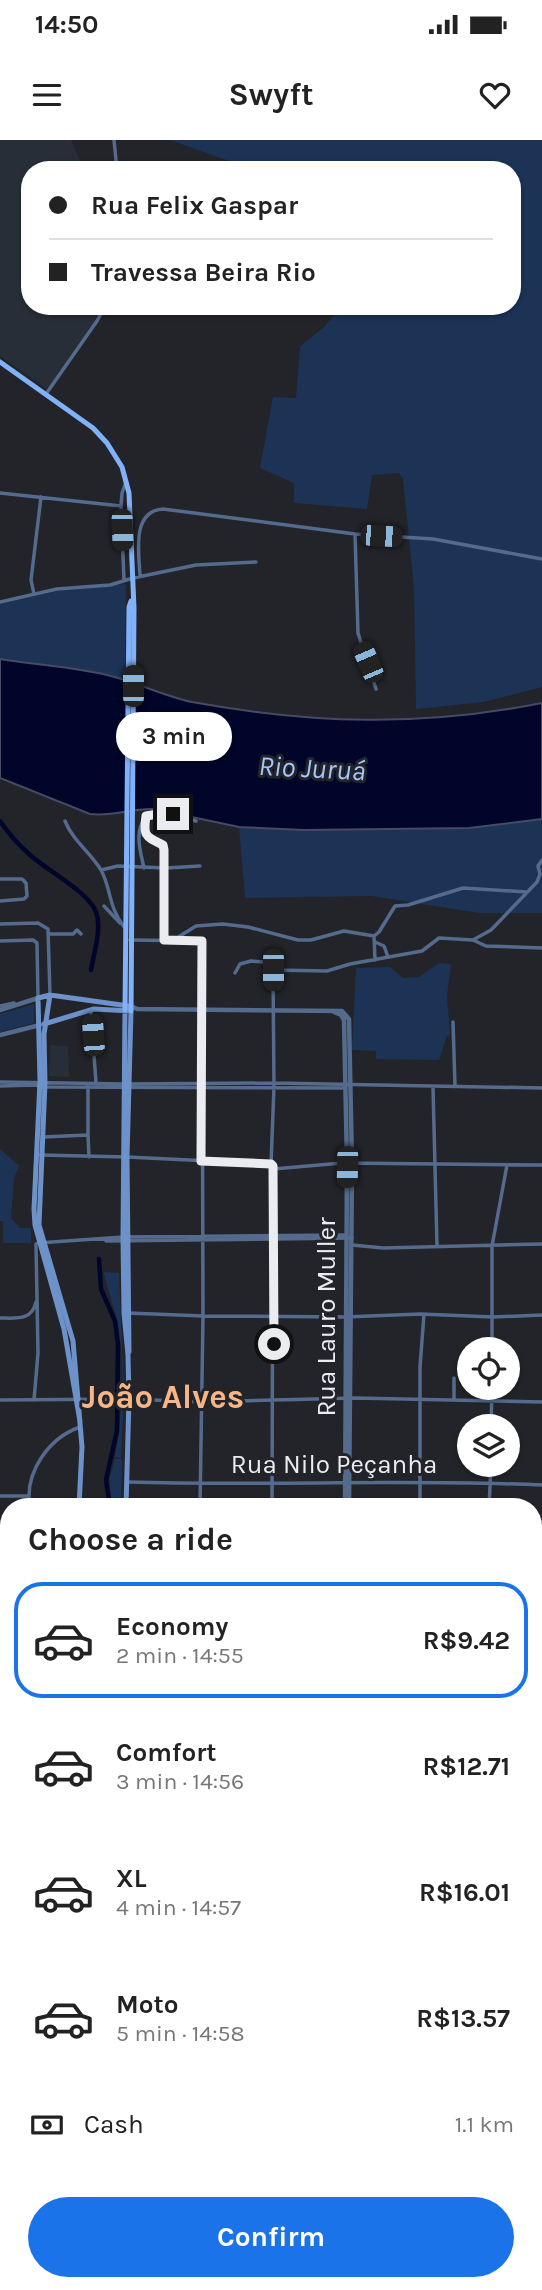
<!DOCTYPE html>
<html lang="en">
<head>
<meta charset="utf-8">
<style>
	body { margin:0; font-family:Karla,sans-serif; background:#f2f2f2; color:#222; height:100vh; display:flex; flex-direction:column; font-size:26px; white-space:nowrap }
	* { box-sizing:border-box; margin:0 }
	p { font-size:23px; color:#767676 }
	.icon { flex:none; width:38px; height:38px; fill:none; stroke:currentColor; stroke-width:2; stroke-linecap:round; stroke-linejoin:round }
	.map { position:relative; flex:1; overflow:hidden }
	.details { position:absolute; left:0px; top:1358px; width:542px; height:793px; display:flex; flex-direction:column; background:#fff; border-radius:28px 28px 0 0; box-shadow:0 2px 5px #0004 }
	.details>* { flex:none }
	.top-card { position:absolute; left:21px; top:21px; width:500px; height:154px; border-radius:28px; box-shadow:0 2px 5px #0004; display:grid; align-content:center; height:154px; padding:0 28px; background:#fff }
	.fabs { position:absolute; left:457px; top:1197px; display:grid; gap:14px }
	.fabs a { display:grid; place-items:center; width:63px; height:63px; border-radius:50%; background:#fff; box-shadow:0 2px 5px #0004; font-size:35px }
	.end { position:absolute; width:32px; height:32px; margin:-16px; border:9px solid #eaecef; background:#111; box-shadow:0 0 0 4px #111 }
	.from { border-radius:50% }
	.bubble { position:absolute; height:49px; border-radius:24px; background:#fff; box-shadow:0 2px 5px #0004; font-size:23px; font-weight:700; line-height:49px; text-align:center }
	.car { position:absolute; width:21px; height:42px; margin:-21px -10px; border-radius:9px; box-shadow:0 0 5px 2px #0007; background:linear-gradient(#222 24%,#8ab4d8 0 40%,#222 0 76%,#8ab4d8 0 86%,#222 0) }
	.top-card b { display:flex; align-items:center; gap:24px; height:66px; font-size:26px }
	.top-card b+b { border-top:2px solid #e0e0e0 }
	.top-card i { width:18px; height:18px; background:#222 }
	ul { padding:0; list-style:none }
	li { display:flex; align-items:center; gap:21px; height:116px; margin:0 14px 10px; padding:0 14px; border:4px solid transparent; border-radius:28px }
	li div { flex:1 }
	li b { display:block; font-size:26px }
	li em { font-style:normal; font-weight:700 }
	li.current { border-color:#1a73e8 }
	li>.icon { width:63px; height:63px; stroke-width:1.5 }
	h2 { padding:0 28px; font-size:32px; line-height:84px }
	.pay { display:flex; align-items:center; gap:18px; height:77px; padding:0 28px; font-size:26px }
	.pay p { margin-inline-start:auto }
	.cta { display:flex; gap:14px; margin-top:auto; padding:14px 28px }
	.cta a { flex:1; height:80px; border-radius:42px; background:#1a73e8; color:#fff; font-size:28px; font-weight:700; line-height:80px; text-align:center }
	.status { display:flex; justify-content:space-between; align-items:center; height:49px; padding:0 35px; background:#fff; direction:ltr }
	.status svg { height:19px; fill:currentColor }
	header { display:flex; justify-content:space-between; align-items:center; height:91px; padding:0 28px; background:#fff; font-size:32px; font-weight:700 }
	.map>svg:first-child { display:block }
</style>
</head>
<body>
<div class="status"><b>14:50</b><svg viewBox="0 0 49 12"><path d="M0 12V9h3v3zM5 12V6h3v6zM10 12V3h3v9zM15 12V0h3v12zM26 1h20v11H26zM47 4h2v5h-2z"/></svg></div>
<header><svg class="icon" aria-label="menu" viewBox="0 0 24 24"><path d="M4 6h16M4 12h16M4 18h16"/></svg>Swyft<svg class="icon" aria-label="heart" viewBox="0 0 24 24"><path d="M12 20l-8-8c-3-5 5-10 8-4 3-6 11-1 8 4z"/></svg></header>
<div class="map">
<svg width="542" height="2150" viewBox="0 0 542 2150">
	<rect width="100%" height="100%" fill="#222429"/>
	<path fill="#282e37" d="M0,0H71L84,30H30V166H109L50,251L0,216Z
		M50,905L68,906L69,937L49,936Z
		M542,1776V1857L534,1858V1778Z"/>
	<path fill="#1c3356" d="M170,0H542V547L483,562L416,569L414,448L403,339L399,333L372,335L367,369L294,363V343L260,328L273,257L296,258L300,206L324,187L333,176L324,166H513V30H241L229,21Z
		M126,444L125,542L111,536L0,519V464L57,451Z
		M542,679V773H479L372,756L245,758L239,687L304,690L469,688Z
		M439,823L451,824L447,856L450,895L447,896L439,920L376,919V911L352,910L356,828L390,827L403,838L419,837Z
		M34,864V883L0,892V874Z
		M0,1009L19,1026L14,1038L11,1078L20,1088H31V1103H3V1081H0Z
		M104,1132L119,1133L124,1250L121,1318L115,1317C122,1276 125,1232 119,1191C117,1171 107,1152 104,1132Z
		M115,1319H122L121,1367H112L111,1363L110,1337Z"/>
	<path fill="#000529" stroke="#464a64" stroke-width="2" d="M0,519C36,525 75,527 111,536C138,543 164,556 192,562C313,584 422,587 542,563V679L469,688L304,690L239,687L154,669C132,668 112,677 90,674L0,638Z"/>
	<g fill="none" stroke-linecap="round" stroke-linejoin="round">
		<path stroke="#000529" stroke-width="4.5" d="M0,681C8,693 18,704 29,714C47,731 92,753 97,775C101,791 94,813 91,830
			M99,1119L101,1149L115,1181L118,1205L117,1291L106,1340L110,1367"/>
		<path stroke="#546b8d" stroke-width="3.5" d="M114,0L117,30
			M46,254L97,181L105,166
			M0,353L121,366
			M355,394L358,493L376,549
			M140,436C139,414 131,371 163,369L355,394L433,399L542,419
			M124,440L121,366L122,353L126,342
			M34,454L31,440L41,357
			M0,462L57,449L110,445L133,438L196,425L256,422
			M146,676L144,690L146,696L163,705L164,710L165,800
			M65,681C73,701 90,712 101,730C111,748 108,766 124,787
			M144,728C140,710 134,692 146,676L164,673L196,681
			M101,730L118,726L166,728L200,726
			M0,739H22L26,743L27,756L24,759L0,761
			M104,766L120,783
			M0,784L38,783L48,789L50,855
			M50,794H73L77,790L81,794
			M374,796L375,820
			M175,799L196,786L223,784L248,787L298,800H311L344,791L374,796L379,792L395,766L408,765L463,748L527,752
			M130,800L202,801L203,1176L200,1367
			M473,800L491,790L537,742L540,734L538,726L542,720
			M0,801L33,800L37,803L38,858
			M375,802L384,806L388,817
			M235,833L240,824L251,821L263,822L273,830L327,831L350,824L422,811L439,798L473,800L486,806L542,808
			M0,866L14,863
			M91,872L96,943
			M453,882L455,946
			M0,942L125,944L274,943L542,948
			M0,946L35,945L44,947L345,948
			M433,948L437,1106
			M88,995L89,1017
			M43,997L88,995V945
			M40,1015L127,1017L270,1024
			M273,1029L342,1023L542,1025
			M106,1101L352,1098
			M352,1105L383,1108L542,1104
			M128,1173L203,1176L345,1177L420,1174L493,1177L542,1175
			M0,1178C16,1178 32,1181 36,1162
			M492,1209V1106L507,1025
			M454,1238V1260
			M0,1260L129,1259L201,1262L355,1258L542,1262
			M34,1260L38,1213L36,1104L38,1103L123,1097L346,1095
			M491,1286L492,1248
			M128,1342C266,1346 404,1339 542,1345
			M0,1356H28
			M30,1367C24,1332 49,1298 80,1287
			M272,1367L273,1029L271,1024L274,947L273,830
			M420,1367V1227L424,1174
			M489,1367L491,1325
			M0,1428H9
			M534,1505H542
			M534,1589L542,1588
			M0,1592H9
			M0,1672L9,1673
			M534,1673H542
			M0,1695H9
			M534,1760L542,1759
			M0,1763H9
			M534,1932L542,1931
			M534,2000L542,2008
			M259,2142V2150
			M5,2150L9,2138
			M192,2150V2142
			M407,2150L408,2142
			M477,2150V2142"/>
		<path stroke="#546b8d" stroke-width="4.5" d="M131,866L137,869L342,871L349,879L352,1024L349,1367
			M0,870L38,858
			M334,872L341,875L344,880L347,1023L345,1367
			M0,895L40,885
			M0,1848H9
			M534,1975L542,1971
			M534,1981L542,1977
			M0,2003H9
			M0,2008H9
			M55,2150L59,2142
			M331,2150V2142
			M337,2150V2142"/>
		<path stroke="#6d92ca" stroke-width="5" d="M50,855L44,894L45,943L39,1085L73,1201L82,1307L79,1367
			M125,870L123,1097L124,1173L128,1215L129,1259L126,1367
			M44,884L94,869L131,871L127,1017L129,1212
			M80,1281L64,1189L35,1085L34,1069L40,941L38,858L50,855L129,866
			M0,1692L9,1687
			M534,1940L542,1948
			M534,1948L542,1956"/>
		<path stroke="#81b1f9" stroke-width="5" d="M0,222L93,288L107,303L122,327L129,353L134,468L131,871
			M125,870L129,467L131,461"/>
	</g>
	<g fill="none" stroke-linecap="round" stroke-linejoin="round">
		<path stroke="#eaecef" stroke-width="9" d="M173,674L164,673L146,676C143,696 145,696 163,705L164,710V800L202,801L201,1021L271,1024L273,1026L274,1204"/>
	</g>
	<g text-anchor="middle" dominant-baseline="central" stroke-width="6" stroke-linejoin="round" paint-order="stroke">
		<g font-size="26" fill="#eaecef" stroke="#222429">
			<text transform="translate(326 1177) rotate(-90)">Rua Lauro Muller</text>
			<text x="334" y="1324">Rua Nilo Peçanha</text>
		</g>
		<g font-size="28" font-style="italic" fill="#a3c7fd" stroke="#222429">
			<text transform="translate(312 628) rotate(3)">Rio Juruá</text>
		</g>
		<g font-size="33" font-weight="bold" fill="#f8b586" stroke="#222429">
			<text x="163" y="1257">João Alves</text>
		</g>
	</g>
</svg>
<div class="fabs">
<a><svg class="icon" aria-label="locate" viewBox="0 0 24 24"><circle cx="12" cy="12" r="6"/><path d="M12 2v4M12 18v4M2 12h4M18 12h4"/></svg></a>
<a><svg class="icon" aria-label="layers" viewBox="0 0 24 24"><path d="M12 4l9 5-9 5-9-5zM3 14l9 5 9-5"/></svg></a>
</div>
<i class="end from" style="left:274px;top:1204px"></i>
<i class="end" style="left:173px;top:674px"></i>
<div class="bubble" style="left:116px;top:572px;width:116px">3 min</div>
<i class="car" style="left:122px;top:390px;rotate:178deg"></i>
<i class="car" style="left:381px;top:396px;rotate:93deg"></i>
<i class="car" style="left:368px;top:522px;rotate:337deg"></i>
<i class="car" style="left:133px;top:546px;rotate:0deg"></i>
<i class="car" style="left:273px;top:830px;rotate:180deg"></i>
<i class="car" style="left:93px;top:895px;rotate:356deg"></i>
<i class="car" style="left:347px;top:1027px;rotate:181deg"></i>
<div class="top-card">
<b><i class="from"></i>Rua Felix Gaspar</b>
<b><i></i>Travessa Beira Rio</b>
</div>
<section class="details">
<h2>Choose a ride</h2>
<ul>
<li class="current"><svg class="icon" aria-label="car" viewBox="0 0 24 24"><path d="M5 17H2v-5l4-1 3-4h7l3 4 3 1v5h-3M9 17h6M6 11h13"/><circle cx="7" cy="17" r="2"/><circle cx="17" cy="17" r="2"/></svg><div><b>Economy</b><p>2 min · 14:55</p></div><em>R$9.42</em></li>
<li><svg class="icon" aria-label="car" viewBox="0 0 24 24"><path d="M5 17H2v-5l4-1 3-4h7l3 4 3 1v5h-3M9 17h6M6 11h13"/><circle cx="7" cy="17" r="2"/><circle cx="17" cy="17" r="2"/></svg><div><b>Comfort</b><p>3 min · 14:56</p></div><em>R$12.71</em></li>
<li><svg class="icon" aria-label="car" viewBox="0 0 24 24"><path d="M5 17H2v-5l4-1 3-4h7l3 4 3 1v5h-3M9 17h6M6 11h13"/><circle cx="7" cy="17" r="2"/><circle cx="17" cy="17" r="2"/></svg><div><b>XL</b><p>4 min · 14:57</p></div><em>R$16.01</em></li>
<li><svg class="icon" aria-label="car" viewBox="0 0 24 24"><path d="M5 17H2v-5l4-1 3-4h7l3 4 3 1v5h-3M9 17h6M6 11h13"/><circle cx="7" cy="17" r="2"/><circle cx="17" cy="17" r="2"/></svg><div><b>Moto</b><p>5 min · 14:58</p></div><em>R$13.57</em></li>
</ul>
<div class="pay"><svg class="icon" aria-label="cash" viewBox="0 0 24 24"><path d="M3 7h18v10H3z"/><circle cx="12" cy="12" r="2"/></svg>Cash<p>1.1 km</p></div>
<div class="cta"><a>Confirm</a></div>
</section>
</div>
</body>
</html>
